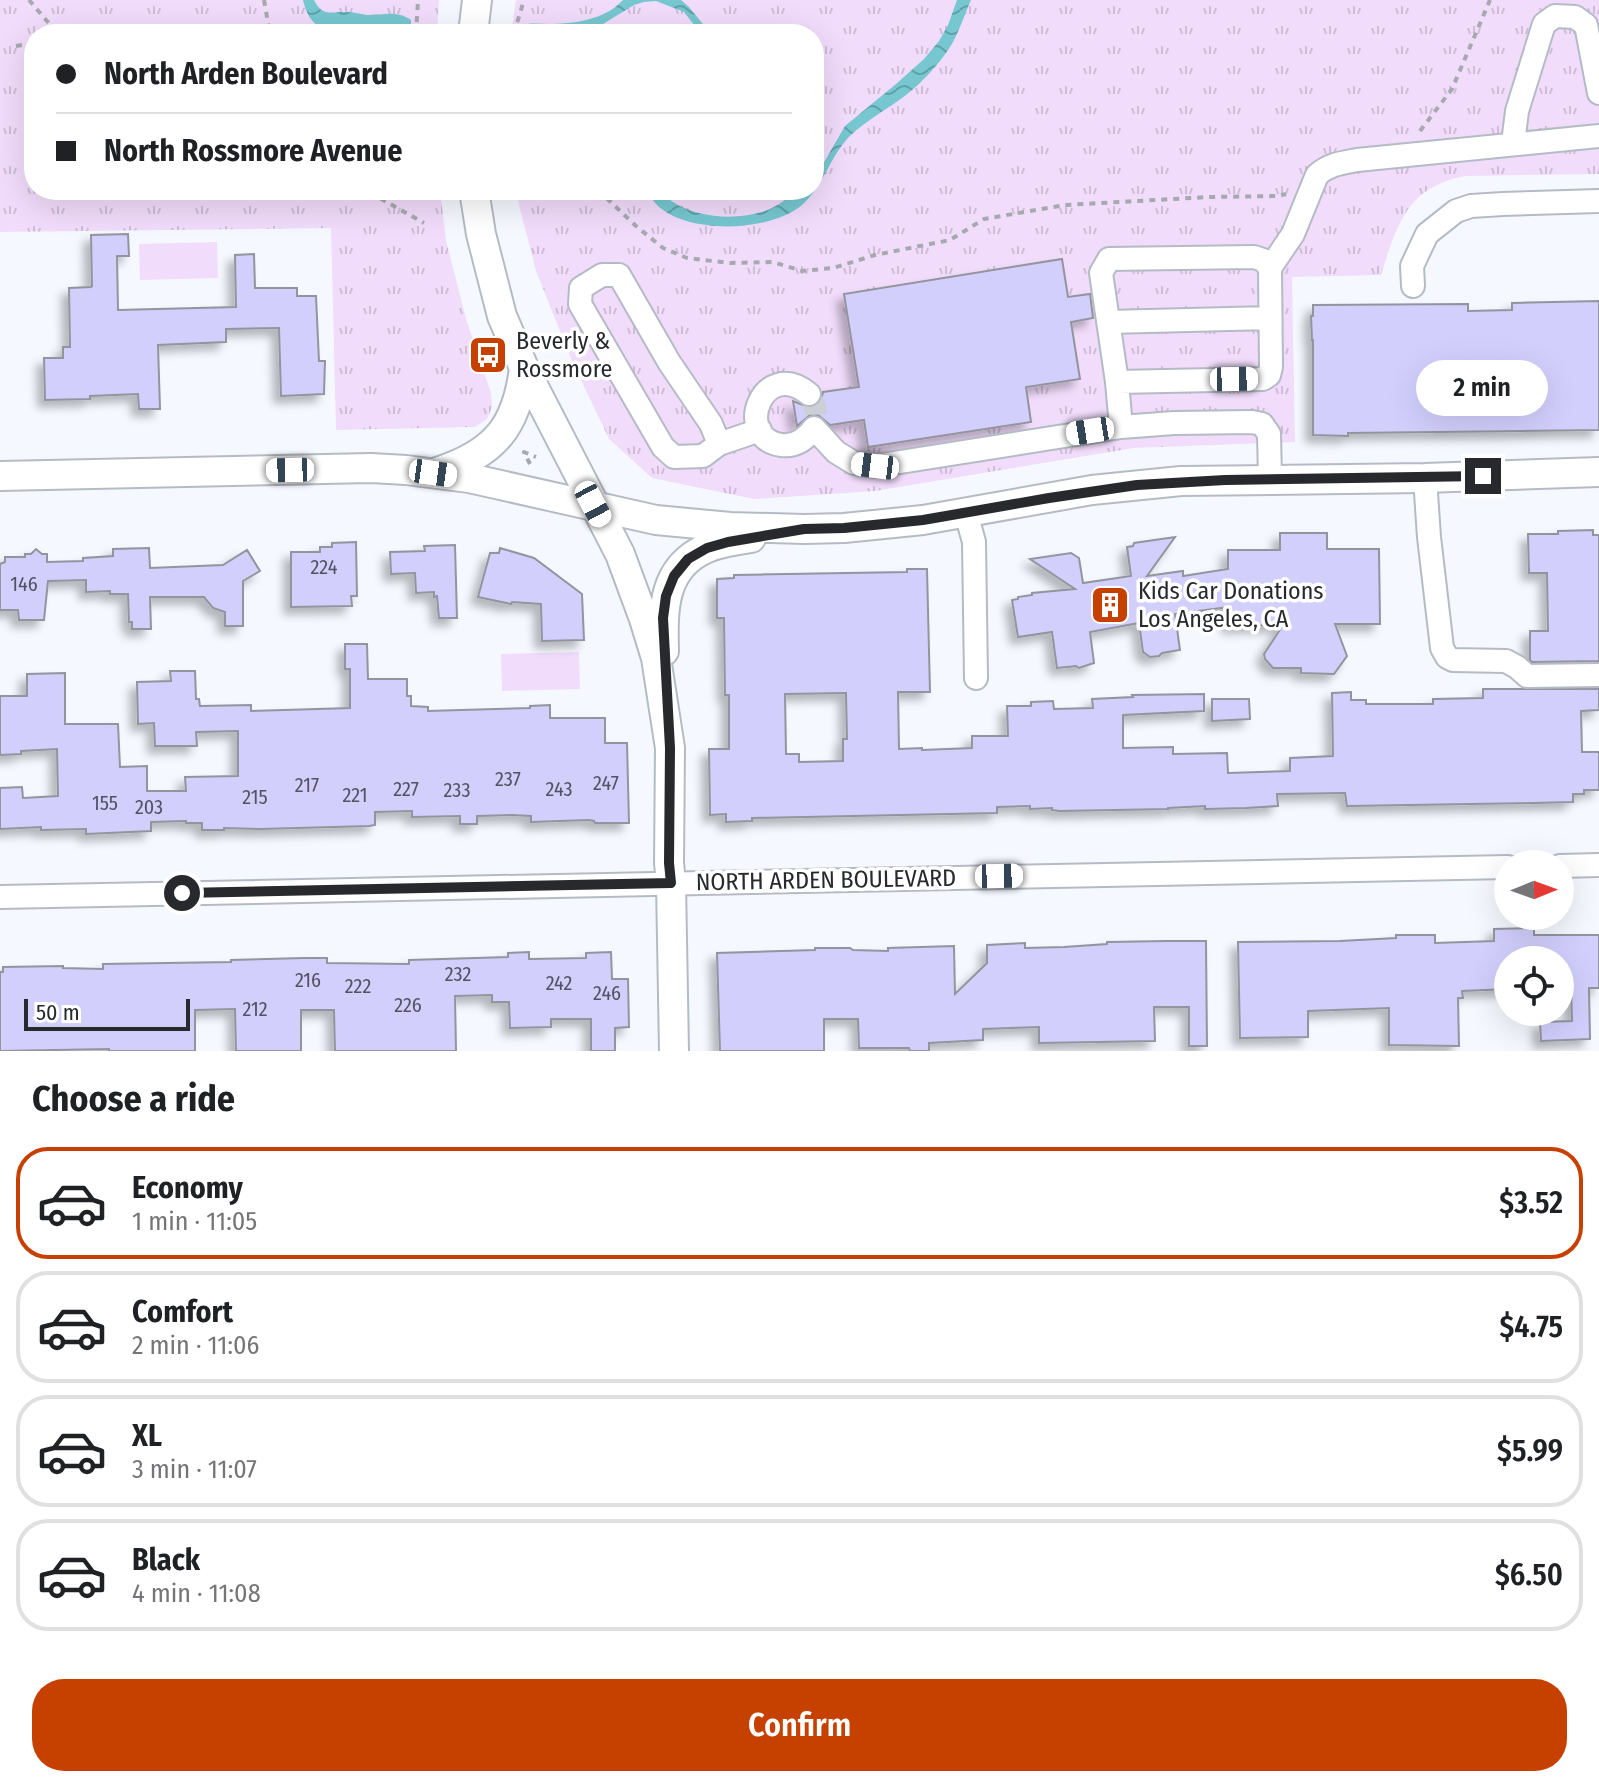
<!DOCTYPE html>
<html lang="en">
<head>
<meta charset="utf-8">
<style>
	body { margin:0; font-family:"Fira Sans Condensed",sans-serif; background:#f6f6f6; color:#202124; height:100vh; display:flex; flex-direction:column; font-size:30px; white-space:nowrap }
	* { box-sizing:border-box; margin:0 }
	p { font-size:26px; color:#757577 }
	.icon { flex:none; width:44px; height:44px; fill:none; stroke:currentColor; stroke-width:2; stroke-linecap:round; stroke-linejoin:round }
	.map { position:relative; height:1051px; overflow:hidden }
	.drawer { display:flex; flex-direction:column; background:#fff; flex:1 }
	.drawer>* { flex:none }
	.guide { position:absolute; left:24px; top:24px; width:800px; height:176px; border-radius:32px; box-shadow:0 8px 32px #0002; display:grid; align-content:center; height:176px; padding:0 32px; background:#fff }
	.needle { width:52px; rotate:89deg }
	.tools { position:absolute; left:1494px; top:850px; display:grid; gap:16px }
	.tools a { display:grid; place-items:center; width:80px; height:80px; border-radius:50%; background:#fff; box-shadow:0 8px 32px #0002; font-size:40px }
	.scale { position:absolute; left:24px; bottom:20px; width:166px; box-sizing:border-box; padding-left:8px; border:4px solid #27292d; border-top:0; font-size:22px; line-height:28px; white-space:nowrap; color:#27292d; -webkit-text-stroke:6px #fff; paint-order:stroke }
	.end { position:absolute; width:36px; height:36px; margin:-18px; border:10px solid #27292d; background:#fff; box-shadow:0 0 0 4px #fff }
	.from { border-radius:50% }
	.bubble { position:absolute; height:56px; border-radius:28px; background:#fff; box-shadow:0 8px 32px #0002; font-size:26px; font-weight:600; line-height:56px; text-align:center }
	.car { position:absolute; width:24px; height:48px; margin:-24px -12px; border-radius:10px; box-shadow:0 0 6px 2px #0007; background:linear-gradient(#fff 24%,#345 0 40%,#fff 0 76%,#345 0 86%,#fff 0) }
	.guide b { display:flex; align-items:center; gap:28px; height:76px; font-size:30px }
	.guide b+b { border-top:2px solid #e0e0e0 }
	.guide i { width:20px; height:20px; background:#202124 }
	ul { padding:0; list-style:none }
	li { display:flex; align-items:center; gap:24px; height:112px; margin:0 16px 12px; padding:0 16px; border:4px solid #e0e0e0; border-radius:32px }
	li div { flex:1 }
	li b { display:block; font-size:30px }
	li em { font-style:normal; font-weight:600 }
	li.active { border-color:#c64000 }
	li>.icon { width:72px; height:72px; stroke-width:1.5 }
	h2 { padding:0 32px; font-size:36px; line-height:96px }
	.primary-button { display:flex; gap:16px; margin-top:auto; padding:16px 32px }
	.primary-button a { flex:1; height:92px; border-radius:32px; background:#c64000; color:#fff; font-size:32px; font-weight:600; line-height:92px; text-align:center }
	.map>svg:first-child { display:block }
</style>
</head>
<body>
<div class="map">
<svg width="1599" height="1051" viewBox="0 0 1599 1051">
	<defs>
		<pattern id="grass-tufts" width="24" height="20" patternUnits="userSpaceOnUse" patternTransform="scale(2)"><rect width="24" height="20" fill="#f1dcfb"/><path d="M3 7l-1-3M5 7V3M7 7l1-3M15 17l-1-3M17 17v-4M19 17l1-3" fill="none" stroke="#cfbdd7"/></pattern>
		<pattern id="water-waves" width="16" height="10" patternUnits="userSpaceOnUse" patternTransform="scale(2)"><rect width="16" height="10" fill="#76c7d0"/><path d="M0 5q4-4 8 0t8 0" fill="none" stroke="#61a2a9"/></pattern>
		<filter id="shadow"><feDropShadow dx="-7" dy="7" stdDeviation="4" flood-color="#0004"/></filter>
	</defs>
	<rect width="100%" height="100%" fill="#f5f9ff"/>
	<path fill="url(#grass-tufts)" d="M0,0H439L437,34H34V190H440L446,240L466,319L491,393L492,407L487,419L475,427L336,430L331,228L0,232Z
		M516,0H1599V174L1465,176C1407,187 1397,224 1381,275L1292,277L1295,442L1134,448L875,491L754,499L652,478L609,439L572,361L536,271L519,205L517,190H814V34H511Z"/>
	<path fill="#f1dcfb" d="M217,242L218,278L140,280L139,244Z
		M579,652L580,689L502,691L501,654Z"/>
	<path fill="url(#water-waves)" d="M303,0H314C323,18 331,11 347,12C354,12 360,14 367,15C383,15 397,10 411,20V34H390C388,31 385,27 381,26C376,24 373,26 368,27C337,30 312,39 303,0Z
		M623,0H681L689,7L711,34H701L684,12L656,1L644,2L634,5L603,24L557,34H521L522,26C530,22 539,24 548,24C573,24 605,20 623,0Z
		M957,0H971C965,13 961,27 954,40C945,58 922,83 906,95C888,109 868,119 851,135C830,155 824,186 802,205C770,232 688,235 657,205C653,201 650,195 646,190H659C664,194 668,199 673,202C699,219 742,221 770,209C789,200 791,190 814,190V173L823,164L845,126L896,84L924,59L939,41L948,25Z"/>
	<path fill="#d2cffd" stroke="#94949e" stroke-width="2" fill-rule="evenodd" filter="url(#shadow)" d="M128,234L129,256H117L118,310L236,307L235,255L254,254L255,288H297V296H316L319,361H325L324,394L281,396L279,328L226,329V342L158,345L160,409H139L138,394L90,396V399L45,400L44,358H63V347H70L69,288L91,287L92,286L91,235Z
		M1062,259L1068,297L1090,294L1093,318L1071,322L1080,379L1026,387L1031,422L868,447L864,420L830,425L818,415H810L797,426L793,401L810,408L817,406L821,401L823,392L859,387L844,294Z
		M1599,301V430L1348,433V436L1313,435V340H1312L1311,316H1313V305L1468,304V311L1512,310V303Z
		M1593,530V535H1599V661L1532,662L1530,660V631H1548L1547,573H1529L1528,534H1558V531Z
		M1280,533H1327V549H1379L1380,624H1335L1347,656L1334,674L1301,673V668H1273L1265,659L1264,654L1283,625L1229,626V607L1175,614L1180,650L1162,653L1159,656L1150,657L1143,652L1139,623L1090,632L1094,663L1079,668L1076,666L1057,668L1052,632L1018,637L1012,600L1018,599V597L1032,595V593L1075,589L1030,559L1071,553L1079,558L1083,583L1131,576L1127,547L1133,546L1134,543L1175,537L1147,576L1183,571V576L1228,569V550H1280Z
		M356,542L357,596H351L352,606L291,607V552H320V547H332V543Z
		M455,545L457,618H439L437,596L434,597V592L416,593L415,573L391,574L390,552L425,551L424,546Z
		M149,548L150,568L223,565L247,550L260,571L243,581V626H225V612L213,608L204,597H150L151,629H132V622H129L128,594H110V591L86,592V580L48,581L44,620H19L18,610H0V564L5,562V557H25V554H31L36,549L42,554H47V562L83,561V558L113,556V549Z
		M500,548L534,558L582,594L584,640L542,641L541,604L512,602L511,604L478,597L490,553H499Z
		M907,569H927L930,692H898L899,749L922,748V750L972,748V736H1008L1007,706H1031V702L1053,701L1054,709L1093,708L1092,699L1133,697L1132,695L1204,694V711L1123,715V748L1173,747V754L1227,753L1228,773L1290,771V758L1333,756L1332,693L1351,692V700H1366V704H1433V699L1483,698V689H1599V710L1581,711L1582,752H1599V790H1584V794H1573V802L1533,803L1347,806L1345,793L1277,794L1278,806L1246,808L1205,809V806L1168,808V809L1060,811L1052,810V808L1030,809V806L997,807V813L752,818V821L726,822V814L710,815L709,749H729V695H725L724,618H717V579L734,578V575L907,572ZM846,693L847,739H843V761L799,762V754H786L785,694Z
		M345,644H367L368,679H407V696H411V706L428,707V711L530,708V706L550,705V718H605V743H627L629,823H595L594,821L589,820L531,822V816L512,815L477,816V824H460V816L412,817V811L375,812V825L369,826L260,829L224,828V830H202V823H186V821L151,822V831L86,834V829L41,830V827L0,829V788L22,787L23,798L58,796L57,749L21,751V754L0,755V696H27V674L65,673V724H118L120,767L147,766V791H186L185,777L238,776V731L196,732L197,746H155L154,723L138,724L137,682L171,681L170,671H195L196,699H199L200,706L251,705V711L350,708V669H345Z
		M1212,699H1249L1250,719L1212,721Z
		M1534,928V935H1599V988H1589L1590,1039L1541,1041L1540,1022L1572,1021L1571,988H1560V960H1508V989L1462,991L1463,998H1458L1459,1046L1389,1045V1008L1308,1011V1037L1240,1038L1238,942L1340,941L1396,938V935H1435V943L1494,941V929Z
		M1167,941H1206L1207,1046H1189V1007H1154L1155,1041L1039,1043V1027L983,1029V1040L929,1043V1051H910L909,1048H859L858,1019H824V1051H720L717,953L815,950V948H850L853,950L888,951V948L954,946L955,994L987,963V945L1025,943V948L1064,947L1107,944V942Z
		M529,952V959L586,958V953L611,952L612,979H628L629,1027L615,1028V1051H591V1019H551V1027L510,1028L509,1002H492V995L455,996L456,1051H335L334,1010H301V1051H236L235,1009L195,1010V1051H109V1049L0,1051V972H3V967L63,966V968L103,969V964L231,962V960L304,958H327V963L409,964V960L508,957V953Z"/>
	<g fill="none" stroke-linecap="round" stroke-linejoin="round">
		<path stroke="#cccfd5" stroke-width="22" stroke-dasharray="22 11" stroke-linecap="butt" d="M809,394C816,406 818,415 814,428"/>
		<g stroke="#b5bbc5" stroke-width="26">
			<path id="minor" d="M1513,143L1517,111L1544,24L1555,16L1575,17L1586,25L1599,93
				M1413,286L1412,266L1427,234L1456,211L1471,206L1503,204L1599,201
				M1108,322L1270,318
				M1117,382L1263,379L1269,375L1271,367L1270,268L1293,234L1317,175C1329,164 1342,163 1357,160L1599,136
				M809,394C763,356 732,437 781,445C796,447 806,439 814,428L836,452L854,463L875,466L1121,427L1174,423L1252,422L1262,424L1269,434L1270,479
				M1121,427L1117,382L1101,273L1109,259L1254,257L1263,260L1270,268
				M719,444L711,424L669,362L619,275H602L581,288L580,304L663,447L674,457L703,456L719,444L760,430
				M1425,478L1429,537L1442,648L1447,657L1453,660L1506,661L1517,667L1527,676L1599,675
				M966,513L974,542L976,678
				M1560,866L1599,865
				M0,897L1508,867"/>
		</g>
		<g stroke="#b5bbc5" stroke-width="32">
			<path id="major" d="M473,34L477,0
				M474,190L481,234L502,316L524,368L620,554L644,619L656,658L670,748L669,863L671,883L674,1051
				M437,472C494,454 517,427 524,368
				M0,476L371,468L406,470L469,478L656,520L730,527L804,529L844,528L923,520L1092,490L1181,481L1425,478L1599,472
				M664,651C663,610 662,567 707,548C721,542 737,540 751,538"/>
		</g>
		<path stroke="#a6a9ae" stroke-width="4" stroke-dasharray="6 6" stroke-linecap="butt" d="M29,0L58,34
			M264,0L270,34
			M416,34L418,0
			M516,34L517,23L524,0
			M16,46L34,43
			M1420,131L1452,89L1490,0
			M358,190L376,196L424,223
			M598,190L636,226L663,248L687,258L730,263L773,262L802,271L833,268L875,255L950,240L984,219L1065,205L1209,197L1278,196L1286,194
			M378,195L412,190
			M530,464L524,452L536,457"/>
		<use href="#minor" stroke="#fff" stroke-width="22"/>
		<use href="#major" stroke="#fff" stroke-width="28"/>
	</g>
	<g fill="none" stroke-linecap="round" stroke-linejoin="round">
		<path stroke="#27292d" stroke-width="10" d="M182,893L671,883L669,863L670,748L663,618L666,596L674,576L688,559L707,548L728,542L804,529L844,528L923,520L1049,498L1137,485L1225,480L1483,476"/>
	</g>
	<defs>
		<g id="bus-square" transform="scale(2)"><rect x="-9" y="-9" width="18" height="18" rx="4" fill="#c64000" stroke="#fff"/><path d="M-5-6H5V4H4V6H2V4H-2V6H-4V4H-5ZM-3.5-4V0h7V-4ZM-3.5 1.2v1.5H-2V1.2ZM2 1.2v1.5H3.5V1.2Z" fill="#fff"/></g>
		<g id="building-square" transform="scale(2)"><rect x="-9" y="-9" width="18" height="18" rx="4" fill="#c64000" stroke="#fff"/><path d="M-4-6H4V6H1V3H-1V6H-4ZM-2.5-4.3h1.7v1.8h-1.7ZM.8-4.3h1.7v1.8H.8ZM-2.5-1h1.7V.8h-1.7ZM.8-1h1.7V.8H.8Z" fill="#fff"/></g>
	</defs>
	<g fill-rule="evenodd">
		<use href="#bus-square" x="488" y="355"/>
		<use href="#building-square" x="1110" y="605"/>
	</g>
	<g text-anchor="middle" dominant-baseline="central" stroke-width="7" stroke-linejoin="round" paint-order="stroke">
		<g font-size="20" fill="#525261">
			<text x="324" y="567">224</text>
			<text x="24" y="584">146</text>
			<text x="508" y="779">237</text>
			<text x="606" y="783">247</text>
			<text x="307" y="785">217</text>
			<text x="406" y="789">227</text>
			<text x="559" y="789">243</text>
			<text x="457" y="790">233</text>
			<text x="355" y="795">221</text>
			<text x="255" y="797">215</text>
			<text x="105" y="803">155</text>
			<text x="149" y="807">203</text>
			<text x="458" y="974">232</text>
			<text x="308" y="980">216</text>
			<text x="559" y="983">242</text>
			<text x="358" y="986">222</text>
			<text x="607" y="993">246</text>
			<text x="408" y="1005">226</text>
			<text x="255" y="1009">212</text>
		</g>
		<g font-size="24" fill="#27292d" stroke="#fff" text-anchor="start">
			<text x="516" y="341">Beverly &amp;<tspan x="516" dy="28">Rossmore</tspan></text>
			<text x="1138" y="591">Kids Car Donations<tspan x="1138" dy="28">Los Angeles, CA</tspan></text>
		</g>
		<g font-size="24" fill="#27292d" stroke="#fff">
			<text transform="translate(826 880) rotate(-1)">NORTH ARDEN BOULEVARD</text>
		</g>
	</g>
</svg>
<div class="tools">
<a><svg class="needle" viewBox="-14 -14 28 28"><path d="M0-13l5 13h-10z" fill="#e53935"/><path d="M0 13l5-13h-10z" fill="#757577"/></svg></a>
<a><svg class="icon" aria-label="locate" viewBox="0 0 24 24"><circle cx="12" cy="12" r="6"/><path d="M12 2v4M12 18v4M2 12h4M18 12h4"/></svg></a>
</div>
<div class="scale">50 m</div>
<i class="end from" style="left:182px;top:893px"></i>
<i class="end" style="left:1483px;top:476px"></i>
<div class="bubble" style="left:1416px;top:360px;width:132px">2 min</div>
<i class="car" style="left:1234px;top:379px;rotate:89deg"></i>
<i class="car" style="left:1090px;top:431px;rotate:261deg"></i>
<i class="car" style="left:875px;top:466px;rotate:277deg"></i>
<i class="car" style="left:290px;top:470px;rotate:269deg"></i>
<i class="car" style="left:433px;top:473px;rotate:98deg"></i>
<i class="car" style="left:593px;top:504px;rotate:152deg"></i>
<i class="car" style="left:999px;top:876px;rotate:89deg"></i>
<div class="guide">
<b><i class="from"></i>North Arden Boulevard</b>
<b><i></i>North Rossmore Avenue</b>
</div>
</div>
<section class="drawer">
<h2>Choose a ride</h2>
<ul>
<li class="active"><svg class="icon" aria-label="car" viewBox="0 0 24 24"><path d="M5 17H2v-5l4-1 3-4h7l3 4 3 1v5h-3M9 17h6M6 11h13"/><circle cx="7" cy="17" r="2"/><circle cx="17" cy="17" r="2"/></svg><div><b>Economy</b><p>1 min · 11:05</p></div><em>$3.52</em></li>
<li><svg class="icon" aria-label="car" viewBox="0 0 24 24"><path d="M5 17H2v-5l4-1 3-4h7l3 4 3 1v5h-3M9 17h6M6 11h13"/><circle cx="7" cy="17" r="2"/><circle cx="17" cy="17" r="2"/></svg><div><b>Comfort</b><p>2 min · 11:06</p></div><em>$4.75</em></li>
<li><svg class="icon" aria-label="car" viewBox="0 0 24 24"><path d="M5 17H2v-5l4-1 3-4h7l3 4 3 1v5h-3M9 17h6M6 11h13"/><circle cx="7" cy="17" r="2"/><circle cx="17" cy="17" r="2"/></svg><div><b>XL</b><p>3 min · 11:07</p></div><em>$5.99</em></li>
<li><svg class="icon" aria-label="car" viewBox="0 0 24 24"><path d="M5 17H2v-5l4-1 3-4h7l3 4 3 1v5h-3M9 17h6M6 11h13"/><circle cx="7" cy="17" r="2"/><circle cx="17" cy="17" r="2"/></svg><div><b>Black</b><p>4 min · 11:08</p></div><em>$6.50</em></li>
</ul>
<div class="primary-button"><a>Confirm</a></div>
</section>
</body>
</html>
